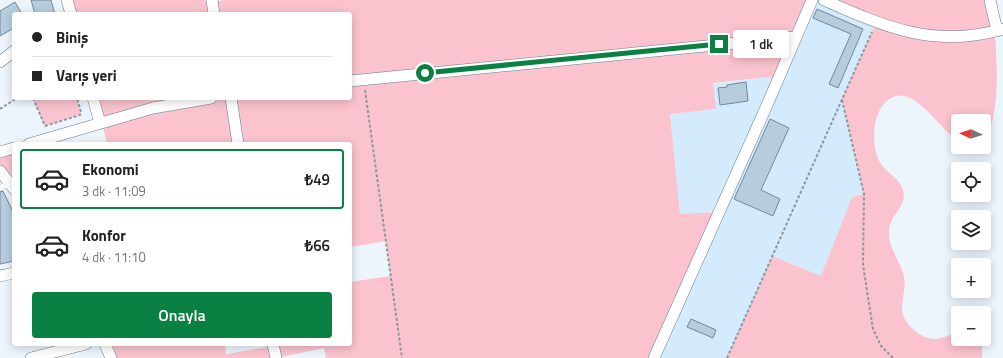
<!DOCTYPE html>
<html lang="tr">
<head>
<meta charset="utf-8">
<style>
	body { margin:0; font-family:"Titillium Web",sans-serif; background:#f6f6f6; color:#222; height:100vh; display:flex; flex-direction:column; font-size:15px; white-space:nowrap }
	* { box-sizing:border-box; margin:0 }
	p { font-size:13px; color:#767676 }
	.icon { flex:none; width:22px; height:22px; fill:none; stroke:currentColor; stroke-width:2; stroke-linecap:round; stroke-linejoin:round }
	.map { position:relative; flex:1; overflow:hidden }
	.details { position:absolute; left:12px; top:142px; width:340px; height:204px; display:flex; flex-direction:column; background:#fff; border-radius:4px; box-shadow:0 2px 10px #0003 }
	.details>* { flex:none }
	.hud { position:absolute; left:12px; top:12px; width:340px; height:88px; border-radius:4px; box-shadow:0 2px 10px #0003; display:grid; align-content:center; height:88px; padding:0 20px; background:#fff }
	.needle { width:26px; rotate:273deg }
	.buttons { position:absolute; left:951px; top:114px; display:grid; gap:8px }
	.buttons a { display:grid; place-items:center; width:40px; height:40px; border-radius:4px; background:#fff; box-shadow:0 2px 10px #0003; font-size:20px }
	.end { position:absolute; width:18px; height:18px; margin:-9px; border:5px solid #0b8043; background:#fff; box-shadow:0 0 0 2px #fff }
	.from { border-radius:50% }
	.bubble { position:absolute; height:28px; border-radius:4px; background:#fff; box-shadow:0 2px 10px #0003; font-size:13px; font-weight:600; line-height:28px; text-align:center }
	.hud b { display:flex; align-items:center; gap:14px; height:38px; font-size:15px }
	.hud b+b { border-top:1px solid #e0e0e0 }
	.hud i { width:10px; height:10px; background:#222 }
	ul { padding:7px 0 0; list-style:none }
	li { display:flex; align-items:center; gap:12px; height:60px; margin:0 8px 6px; padding:0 12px; border:2px solid transparent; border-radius:4px }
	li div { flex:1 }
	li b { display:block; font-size:15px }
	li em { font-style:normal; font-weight:600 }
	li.current { border-color:#0b8043 }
	li>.icon { width:36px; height:36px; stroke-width:1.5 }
	.cta { display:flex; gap:8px; margin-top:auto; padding:8px 20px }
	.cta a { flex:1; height:46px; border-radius:4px; background:#0b8043; color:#fff; font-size:16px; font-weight:600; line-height:46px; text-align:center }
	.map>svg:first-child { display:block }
</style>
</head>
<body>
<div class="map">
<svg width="1003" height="358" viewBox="0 0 1003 358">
	<rect width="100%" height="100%" fill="#ecf5fc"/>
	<path fill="#d3ebfc" d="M812,0H824L876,23L842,99L864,194L852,197L821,276L772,256L727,358H654L719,212L680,214L670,114L715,109L713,84L779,76Z"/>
	<path fill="#fac3cd" d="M67,0H212V2L224,0H812L779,76L713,83L716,109L670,114L680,214L719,212L654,358H326L324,348L276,358H111L105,344H225L226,354L273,346V344H350V282L391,276L386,241L350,247V144H107L102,123L93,98H350V14H71Z
		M824,0H990C997,32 1003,120 984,139V121H958V140C941,131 918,91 896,96C872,102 869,146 881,164C889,175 903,180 904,195C904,207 893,214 890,225C885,243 898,257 903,273C910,295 891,310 913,329C918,334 925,338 932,339C941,340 949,334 958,334V339H976L982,344V358H727L772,256L821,276L852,197L864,194L842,99L876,23Z
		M33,98H77L81,114L45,126Z
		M14,148V189L0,171V152Z"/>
	<path fill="#b7cdde" stroke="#738897" d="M31,0H51L55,14H35Z
		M15,2L22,14H14V28L0,36V11Z
		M817,9L863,29L838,88L829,84L851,34L813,18Z
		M746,82L748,101L720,105L718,88L727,87V85Z
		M770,119L789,128L761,190L780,199L773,216L734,199Z
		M3,191L14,214V261L0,264V192Z
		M691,319L716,330L713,338L687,327Z"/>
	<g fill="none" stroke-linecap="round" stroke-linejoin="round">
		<g stroke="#697d8c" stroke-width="6">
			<path id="lane" d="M0,188L9,183"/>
		</g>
		<g stroke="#697d8c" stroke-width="12">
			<path id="street" d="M67,0L71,14
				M212,0L214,14
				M824,0C885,27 935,49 1003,29
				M990,0L997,31
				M0,62L14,51
				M350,81L796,37
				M93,98L100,123
				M231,98L238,144
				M29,144L153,108L211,98
				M0,152L14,148
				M0,171L14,189
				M0,276L14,273
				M105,344L111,358
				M273,344L276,358
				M31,358L86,344
				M654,358L771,96L812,0"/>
		</g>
		<path stroke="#8f979e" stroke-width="2" stroke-dasharray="3 2" stroke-linecap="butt" d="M365,90L402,358
			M33,98L45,126
			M842,100L864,194L863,265L873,329L881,346L893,358
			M0,109L17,98
			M45,126L80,115L81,112L77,98
			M727,358L872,32"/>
		<use href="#lane" stroke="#fff" stroke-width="5.5"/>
		<use href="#street" stroke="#fff" stroke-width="11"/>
	</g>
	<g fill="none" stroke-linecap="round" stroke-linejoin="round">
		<path stroke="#0b8043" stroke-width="5" d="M425,73L719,44"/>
	</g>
</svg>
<div class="buttons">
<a><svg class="needle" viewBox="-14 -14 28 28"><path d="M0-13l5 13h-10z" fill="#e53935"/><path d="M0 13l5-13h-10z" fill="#767676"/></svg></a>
<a><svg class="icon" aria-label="locate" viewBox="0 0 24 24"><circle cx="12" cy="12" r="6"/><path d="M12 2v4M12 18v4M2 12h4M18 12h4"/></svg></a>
<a><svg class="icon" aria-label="layers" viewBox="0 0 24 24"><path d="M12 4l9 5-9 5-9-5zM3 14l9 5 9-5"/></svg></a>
<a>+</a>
<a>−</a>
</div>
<i class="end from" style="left:425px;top:73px"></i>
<i class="end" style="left:719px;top:44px"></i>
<div class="bubble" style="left:733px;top:30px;width:56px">1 dk</div>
<div class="hud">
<b><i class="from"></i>Biniş</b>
<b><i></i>Varış yeri</b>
</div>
<section class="details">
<ul>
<li class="current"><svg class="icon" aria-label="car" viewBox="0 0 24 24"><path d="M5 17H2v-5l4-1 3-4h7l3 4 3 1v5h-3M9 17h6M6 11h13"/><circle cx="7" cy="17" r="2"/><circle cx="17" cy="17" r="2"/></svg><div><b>Ekonomi</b><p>3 dk · 11:09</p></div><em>₺49</em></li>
<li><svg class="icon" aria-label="car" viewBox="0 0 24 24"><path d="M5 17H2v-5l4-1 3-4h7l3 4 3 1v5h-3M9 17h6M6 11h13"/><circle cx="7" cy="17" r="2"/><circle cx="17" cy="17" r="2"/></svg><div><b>Konfor</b><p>4 dk · 11:10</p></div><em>₺66</em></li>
</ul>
<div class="cta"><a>Onayla</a></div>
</section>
</div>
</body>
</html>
